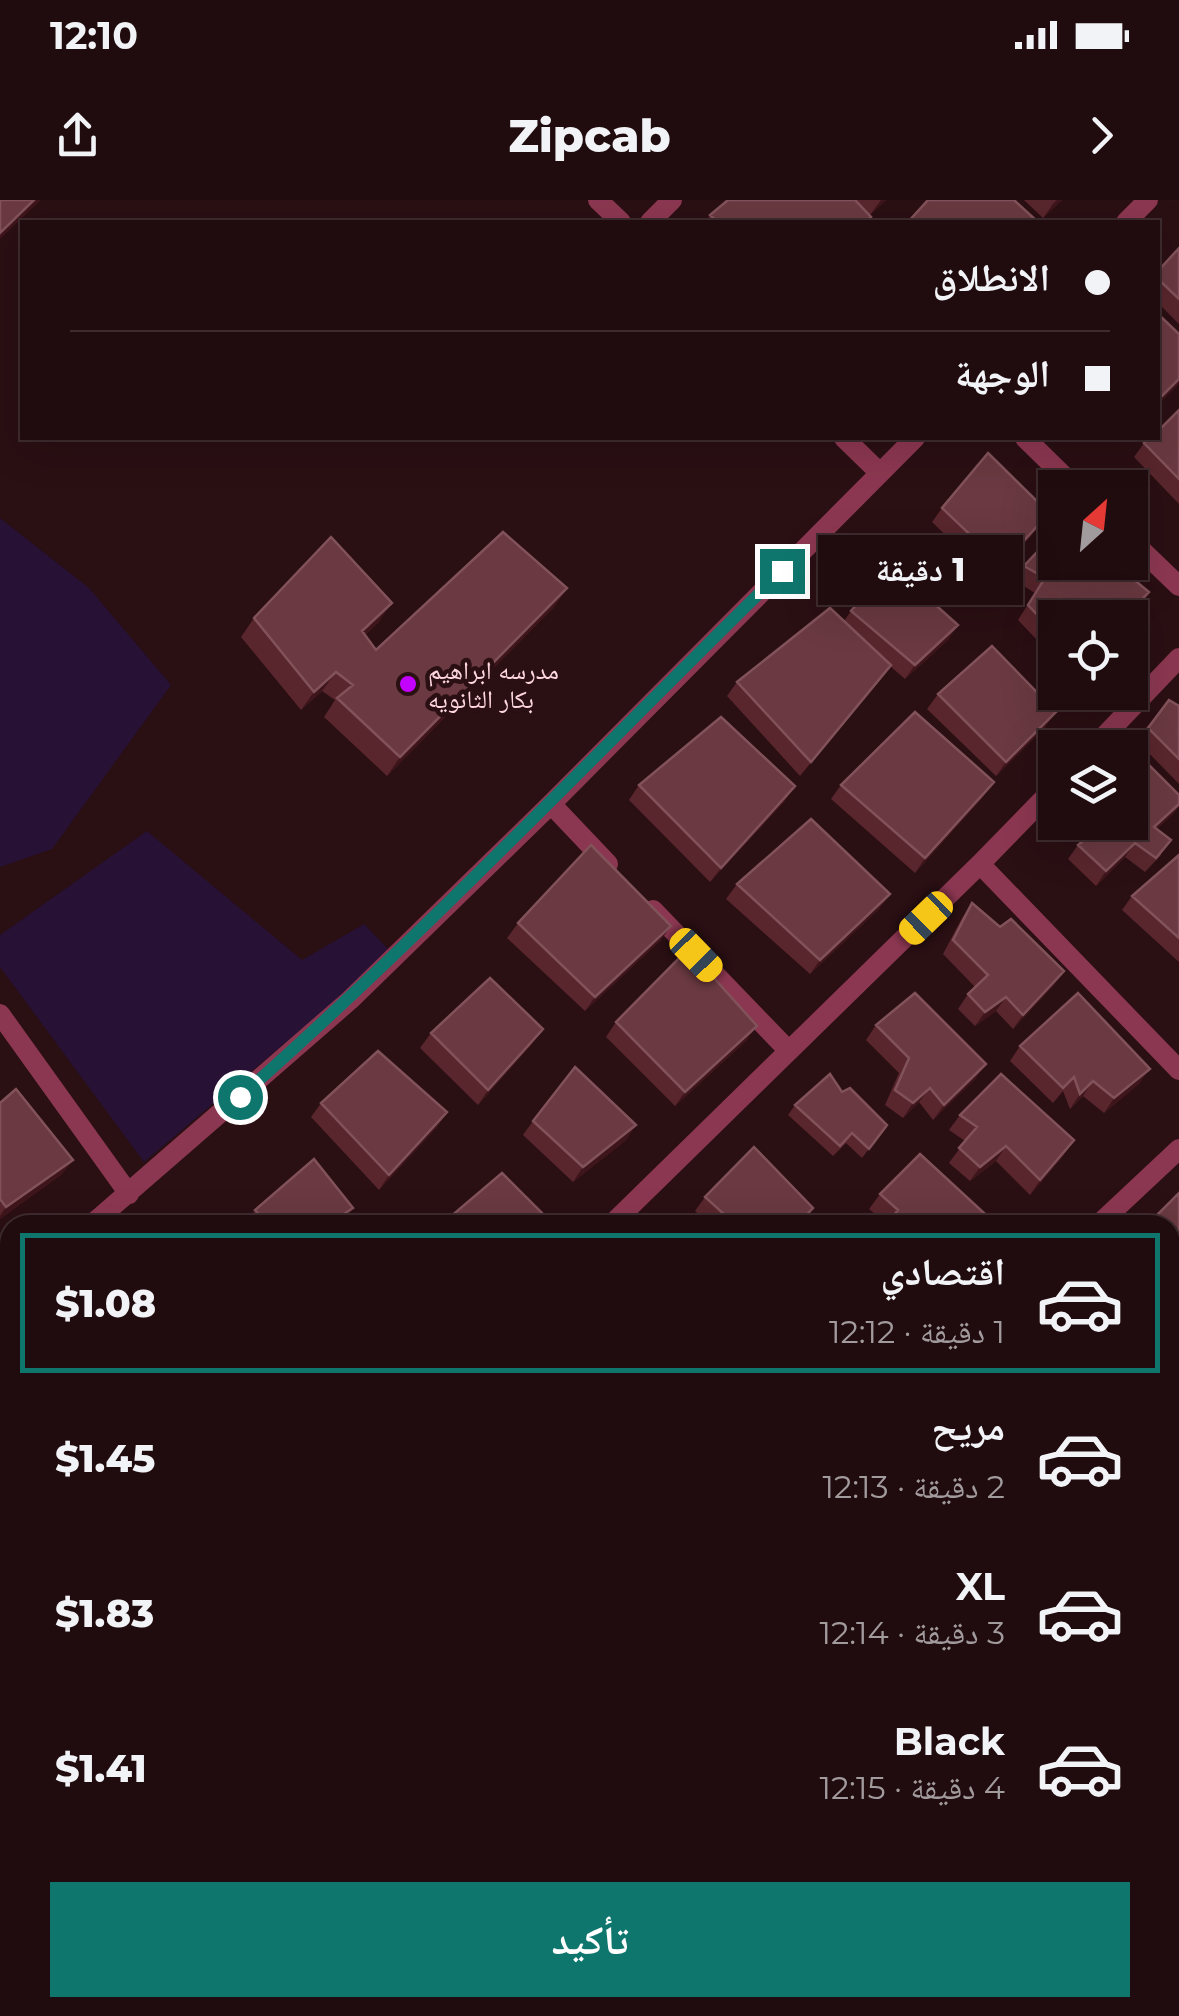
<!DOCTYPE html>
<html lang="ar">
<head>
<meta charset="utf-8">
<style>
	body { margin:0; font-family:Montserrat,"Noto Naskh Arabic",sans-serif; background:#281417; color:#f1f3f6; direction:rtl; height:100vh; display:flex; flex-direction:column; font-size:38px; white-space:nowrap }
	* { box-sizing:border-box; margin:0 }
	p { font-size:32px; color:#a29b9e }
	.icon { flex:none; width:55px; height:55px; fill:none; stroke:currentColor; stroke-width:2; stroke-linecap:round; stroke-linejoin:round }
	.map { position:relative; flex:1; overflow:hidden; direction:ltr }
	.drawer { position:absolute; left:0px; top:1015px; width:1180px; height:802px; display:flex; flex-direction:column; background:#200b0e; border-radius:30px 30px 0 0; box-shadow:0 10px 40px #0002,0 0 0 2px #3d2b2e; direction:rtl }
	.drawer>* { flex:none }
	.top-card { position:absolute; left:20px; top:20px; width:1140px; height:220px; border-radius:0px; box-shadow:0 10px 40px #0002,0 0 0 2px #3d2b2e; direction:rtl; display:grid; align-content:center; height:220px; padding:0 50px; background:#200b0e }
	.needle { width:65px; rotate:27deg }
	.fabs { position:absolute; left:1038px; top:270px; display:grid; gap:20px }
	.fabs a { display:grid; place-items:center; width:110px; height:110px; border-radius:0px; background:#200b0e; box-shadow:0 10px 40px #0002,0 0 0 2px #3d2b2e; font-size:50px }
	.end { position:absolute; width:45px; height:45px; margin:-22px; border:12px solid #0f766e; background:#fff; box-shadow:0 0 0 5px #fff }
	.from { border-radius:50% }
	.bubble { position:absolute; height:70px; border-radius:0px; background:#200b0e; box-shadow:0 10px 40px #0002,0 0 0 2px #3d2b2e; font-size:32px; font-weight:800; line-height:70px; text-align:center; direction:rtl }
	.car { position:absolute; width:30px; height:60px; margin:-30px -15px; border-radius:12px; box-shadow:0 0 8px 2px #0007; background:linear-gradient(#f5c518 24%,#345 0 40%,#f5c518 0 76%,#345 0 86%,#f5c518 0) }
	.top-card b { display:flex; align-items:center; gap:35px; height:95px; font-size:38px }
	.top-card b+b { border-top:2px solid #3d2b2e }
	.top-card i { width:25px; height:25px; background:#f1f3f6 }
	ul { padding:18px 0 0; list-style:none }
	li { display:flex; align-items:center; gap:30px; height:140px; margin:0 20px 15px; padding:0 30px; border:5px solid transparent; border-radius:0px }
	li div { flex:1 }
	li b { display:block; font-size:38px }
	li em { font-style:normal; font-weight:800 }
	li.on { border-color:#0f766e }
	li>.icon { width:90px; height:90px; stroke-width:1.5 }
	.button { display:flex; gap:20px; margin-top:auto; padding:20px 50px }
	.button a { flex:1; height:115px; border-radius:0px; background:#0f766e; color:#fff; font-size:40px; font-weight:800; line-height:115px; text-align:center }
	.status { display:flex; justify-content:space-between; align-items:center; height:70px; padding:0 50px; background:#200b0e; direction:ltr }
	.status svg { height:28px; fill:currentColor }
	header { display:flex; justify-content:space-between; align-items:center; height:130px; padding:0 50px; background:#200b0e; font-size:45px; font-weight:800 }
	.map>svg:first-child { display:block }
</style>
</head>
<body>
<div class="status"><b>12:10</b><svg viewBox="0 0 49 12"><path d="M0 12V9h3v3zM5 12V6h3v6zM10 12V3h3v9zM15 12V0h3v12zM26 1h20v11H26zM47 4h2v5h-2z"/></svg></div>
<header><svg class="icon" aria-label="forward" viewBox="0 0 24 24"><path d="M9 5l7 7-7 7"/></svg>Zipcab<svg class="icon" aria-label="share" viewBox="0 0 24 24"><path d="M12 15V3M7 8l5-5 5 5M5 13v7h14v-7"/></svg></header>
<div class="map">
<svg width="1179" height="1816" viewBox="0 0 1179 1816">
	<rect width="100%" height="100%" fill="#2a0f13"/>
	<path fill="#271134" d="M0,318L89,388L171,485L52,649L0,667Z
		M147,631L302,760L364,724L392,753L144,962L0,767V735Z"/>
	<g fill="none" stroke-linecap="round" stroke-linejoin="round">
		<path stroke="#8c3751" stroke-width="20" d="M598,0L621,22
			M650,22L672,0
			M1126,22L1148,0
			M844,238L880,273
			M1025,238L1076,288
			M1130,339L1179,386
			M1093,548L1179,458
			M551,604L608,664
			M980,664L1179,870
			M653,710L788,850
			M0,814L129,994
			M91,1025L350,800L551,604L915,238
			M611,1025L980,664L1055,587
			M1098,1025L1179,949
			M0,1098L10,1090
			M1170,1516L1179,1508
			M0,1578L10,1591
			M170,1808L176,1816
			M590,1808L596,1816
			M279,1816L291,1808
			M825,1816L835,1808"/>
		<path stroke="#ff8c5e" stroke-width="25" d="M1170,1696L1179,1688
			M1170,1755L1179,1747
			M1040,1816L1050,1808
			M1103,1816L1113,1808"/>
	</g>
	<path fill="#59262d" d="M728,0H886L870,15L867,22H706L710,15Z
		M1024,0H1062L1043,18Z
		M1179,48V124L1158,103V71Z
		M1179,210V304L1134,257L1144,243Z
		M942,308L1049,313L1038,328L992,380L932,322Z
		M1024,366L1149,392L1128,418H1055V422L1053,420L1036,439L1018,420L1035,393L1014,380Z
		M567,388L554,407L387,576L324,517L335,500L322,491L301,510L241,437L254,418L379,422L365,435L376,450Z
		M851,411L958,425L948,440L905,479L890,466L800,576L727,496L737,482L844,421Z
		M938,494L1046,526L996,576L927,509Z
		M1169,500L1179,506V584L1138,542Z
		M994,582L983,597L915,673L831,599L841,585Z
		M639,585L785,601L710,682L629,600Z
		M1179,595V606L1173,614L1157,629L1161,655L1145,672L1125,657L1096,686L1068,659L1078,645L1083,640L1064,626L1066,622H1130Z
		M1179,655V762L1122,710L1132,696Z
		M737,684L890,694L879,709L810,774L726,699Z
		M972,703L1000,727L1064,771L1054,785L1013,829L996,811L975,826L958,809L968,794L975,787L943,754L962,718Z
		M518,723L661,740L585,811L507,738Z
		M616,822L747,840L675,906L606,837Z
		M876,825L976,878L933,920L919,902L903,918L885,905L899,873L866,840Z
		M431,833L532,844L478,905L420,848Z
		M1020,846L1140,883L1104,913L1083,896L1070,909L1063,891L1053,903L1010,861Z
		M842,892L887,925L862,958L846,943L833,956L788,915L795,905Z
		M0,903L73,960L62,974L0,1019Z
		M321,903L447,912L437,927L379,990L311,917Z
		M960,915L1064,955L1030,995L996,961L970,981L949,963L965,941L949,930Z
		M533,921L636,925L626,940L573,982L523,935Z
		M1179,993V1432L1170,1421V1025Z
		M880,994L997,1025L887,1024L869,1009Z
		M705,997L801,1025H710L695,1011Z
		M353,1008L343,1022L339,1025H245L255,1010Z
		M10,1440V1485L0,1472V1449Z
		M430,1808H511L499,1816H436Z
		M654,1808H771L760,1816H661Z"/>
	<path fill="#3e151b" d="M34,0H41L0,39V33Z
		M881,0H886L870,15Z
		M1057,0H1062L1043,18L1053,4Z
		M1179,179V184L1158,205V200Z
		M1049,313L1038,328L992,380L1002,365Z
		M567,388L554,407L387,576L400,557Z
		M1149,392L1139,406L1128,418H1124Z
		M392,403L379,422L349,449L362,431Z
		M1064,405L1055,418L1036,439L1046,424Z
		M958,425L948,440L905,479L915,465Z
		M336,472L322,491L301,510L314,492Z
		M1056,512L1046,526L996,576L1006,562Z
		M994,582L983,597L915,673L925,658Z
		M795,586L785,601L710,682L721,668Z
		M1179,604L1173,614L1144,641L1154,627Z
		M1135,643L1125,657L1096,686L1106,671Z
		M890,694L879,709L810,774L820,760Z
		M671,726L661,740L585,811L595,797Z
		M1064,771L1054,785L1013,829L1023,815Z
		M1006,797L996,811L975,826L985,812Z
		M757,826L747,840L675,906L685,892Z
		M543,829L532,844L478,905L488,890Z
		M986,864L976,878L933,920L944,905Z
		M1150,869L1140,883L1104,913L1114,898Z
		M1093,881L1083,896L1070,909L1080,894Z
		M930,888L919,902L903,918L913,903Z
		M447,912L437,927L379,990L389,975Z
		M636,925L626,940L573,982L583,967Z
		M1074,940L1064,955L1030,995L1040,980Z
		M1006,946L996,961L970,981L980,967Z
		M73,960L62,974L0,1019V1016L6,1007Z
		M353,1008L343,1022L339,1025H327Z
		M10,1250V1256L0,1264V1260Z
		M10,1391V1398L0,1406V1399Z
		M500,1808H511L499,1816H488Z
		M762,1808H771L760,1816H751Z"/>
	<path fill="#6a3941" stroke="#82525a" stroke-width="2.5" d="M0,0H34L0,33Z
		M728,0H855L871,17L865,22H718L710,15Z
		M928,0H1014L1038,22H908Z
		M1179,48V99L1158,79V71Z
		M1158,114L1179,134V179L1158,200Z
		M1179,210V279L1144,243L1150,238H1158V231Z
		M988,253L1049,313L1002,365L942,308Z
		M503,332L567,388L400,557L337,498L353,485L336,472L314,492L254,418L331,337L392,403L362,431L376,450Z
		M1055,333V362H1113L1149,392L1124,418H1074L1064,405L1046,424L1028,405L1045,378L1024,366Z
		M892,366L958,425L915,465L851,411Z
		M830,408L891,465L811,562L737,482Z
		M992,446L1056,512L1006,562L938,494Z
		M1169,500L1179,506V559L1148,528Z
		M915,512L994,582L925,658L841,585Z
		M721,517L795,586L721,668L639,585Z
		M1132,548L1179,595V604L1154,627L1171,640L1156,658L1135,643L1106,671L1078,645L1098,629L1089,622H1130V550Z
		M811,619L890,694L820,760L737,684Z
		M591,645L671,726L595,797L518,723Z
		M1179,655V738L1132,696Z
		M972,703L1000,727L1011,719L1064,771L1023,815L1006,797L985,812L968,794L988,775L953,740Z
		M688,749L757,826L685,892L616,822Z
		M490,778L543,829L488,890L431,833Z
		M915,793L986,864L944,905L930,888L913,903L895,890L909,858L876,825Z
		M1078,793L1150,869L1114,898L1093,881L1080,894L1074,877L1063,888L1020,846Z
		M378,851L447,912L389,975L321,903Z
		M575,867L636,925L583,967L533,921Z
		M830,874L842,892L850,888L887,925L869,949L852,933L840,946L795,905Z
		M1001,874L1074,940L1040,980L1006,946L980,967L959,948L977,927L960,915Z
		M16,889L73,960L6,1007L0,999V903Z
		M754,947L813,1008L797,1025H736L705,997Z
		M920,954L997,1025H886L898,1010L880,994Z
		M314,959L353,1008L327,1025H269L255,1010Z
		M502,973L549,1020L544,1025H445L443,1023Z
		M1179,993V1398L1170,1387V1025H1147Z
		M185,1019L190,1025H177Z
		M10,1161V1250L4,1255L0,1250V1169Z
		M7,1308L10,1311V1391L0,1399V1313Z
		M10,1440V1458L1,1447Z
		M360,1808H379L387,1816H349Z
		M450,1808H500L488,1816H456Z
		M676,1808H762L751,1816H684Z"/>
	<g fill="none" stroke-linecap="round" stroke-linejoin="round">
		<path stroke="#0f766e" stroke-width="12" d="M240,897C429,730 602,547 782,371"/>
	</g>
	<circle fill="#c203ff" stroke="#2a0f13" stroke-width="4" cx="408" cy="484" r="10"/>
	<g text-anchor="middle" dominant-baseline="central" stroke-width="9" stroke-linejoin="round" paint-order="stroke">
		<g font-size="25" fill="#ffd7e0" stroke="#2a0f13" text-anchor="start">
			<text x="428" y="470">مدرسه ابراهيم<tspan x="428" dy="29">بكار الثانويه</tspan></text>
		</g>
	</g>
</svg>
<div class="fabs">
<a><svg class="needle" viewBox="-14 -14 28 28"><path d="M0-13l5 13h-10z" fill="#e53935"/><path d="M0 13l5-13h-10z" fill="#a29b9e"/></svg></a>
<a><svg class="icon" aria-label="locate" viewBox="0 0 24 24"><circle cx="12" cy="12" r="6"/><path d="M12 2v4M12 18v4M2 12h4M18 12h4"/></svg></a>
<a><svg class="icon" aria-label="layers" viewBox="0 0 24 24"><path d="M12 4l9 5-9 5-9-5zM3 14l9 5 9-5"/></svg></a>
</div>
<i class="end from" style="left:240px;top:897px"></i>
<i class="end" style="left:782px;top:371px"></i>
<div class="bubble" style="left:818px;top:335px;width:205px">1 دقيقة</div>
<i class="car" style="left:926px;top:718px;rotate:226deg"></i>
<i class="car" style="left:696px;top:755px;rotate:136deg"></i>
<div class="top-card">
<b><i class="from"></i>الانطلاق</b>
<b><i></i>الوجهة</b>
</div>
<section class="drawer">
<ul>
<li class="on"><svg class="icon" aria-label="car" viewBox="0 0 24 24"><path d="M5 17H2v-5l4-1 3-4h7l3 4 3 1v5h-3M9 17h6M6 11h13"/><circle cx="7" cy="17" r="2"/><circle cx="17" cy="17" r="2"/></svg><div><b>اقتصادي</b><p>1 دقيقة · 12:12</p></div><em>$1.08</em></li>
<li><svg class="icon" aria-label="car" viewBox="0 0 24 24"><path d="M5 17H2v-5l4-1 3-4h7l3 4 3 1v5h-3M9 17h6M6 11h13"/><circle cx="7" cy="17" r="2"/><circle cx="17" cy="17" r="2"/></svg><div><b>مريح</b><p>2 دقيقة · 12:13</p></div><em>$1.45</em></li>
<li><svg class="icon" aria-label="car" viewBox="0 0 24 24"><path d="M5 17H2v-5l4-1 3-4h7l3 4 3 1v5h-3M9 17h6M6 11h13"/><circle cx="7" cy="17" r="2"/><circle cx="17" cy="17" r="2"/></svg><div><b>XL</b><p>3 دقيقة · 12:14</p></div><em>$1.83</em></li>
<li><svg class="icon" aria-label="car" viewBox="0 0 24 24"><path d="M5 17H2v-5l4-1 3-4h7l3 4 3 1v5h-3M9 17h6M6 11h13"/><circle cx="7" cy="17" r="2"/><circle cx="17" cy="17" r="2"/></svg><div><b>Black</b><p>4 دقيقة · 12:15</p></div><em>$1.41</em></li>
</ul>
<div class="button"><a>تأكيد</a></div>
</section>
</div>
</body>
</html>
